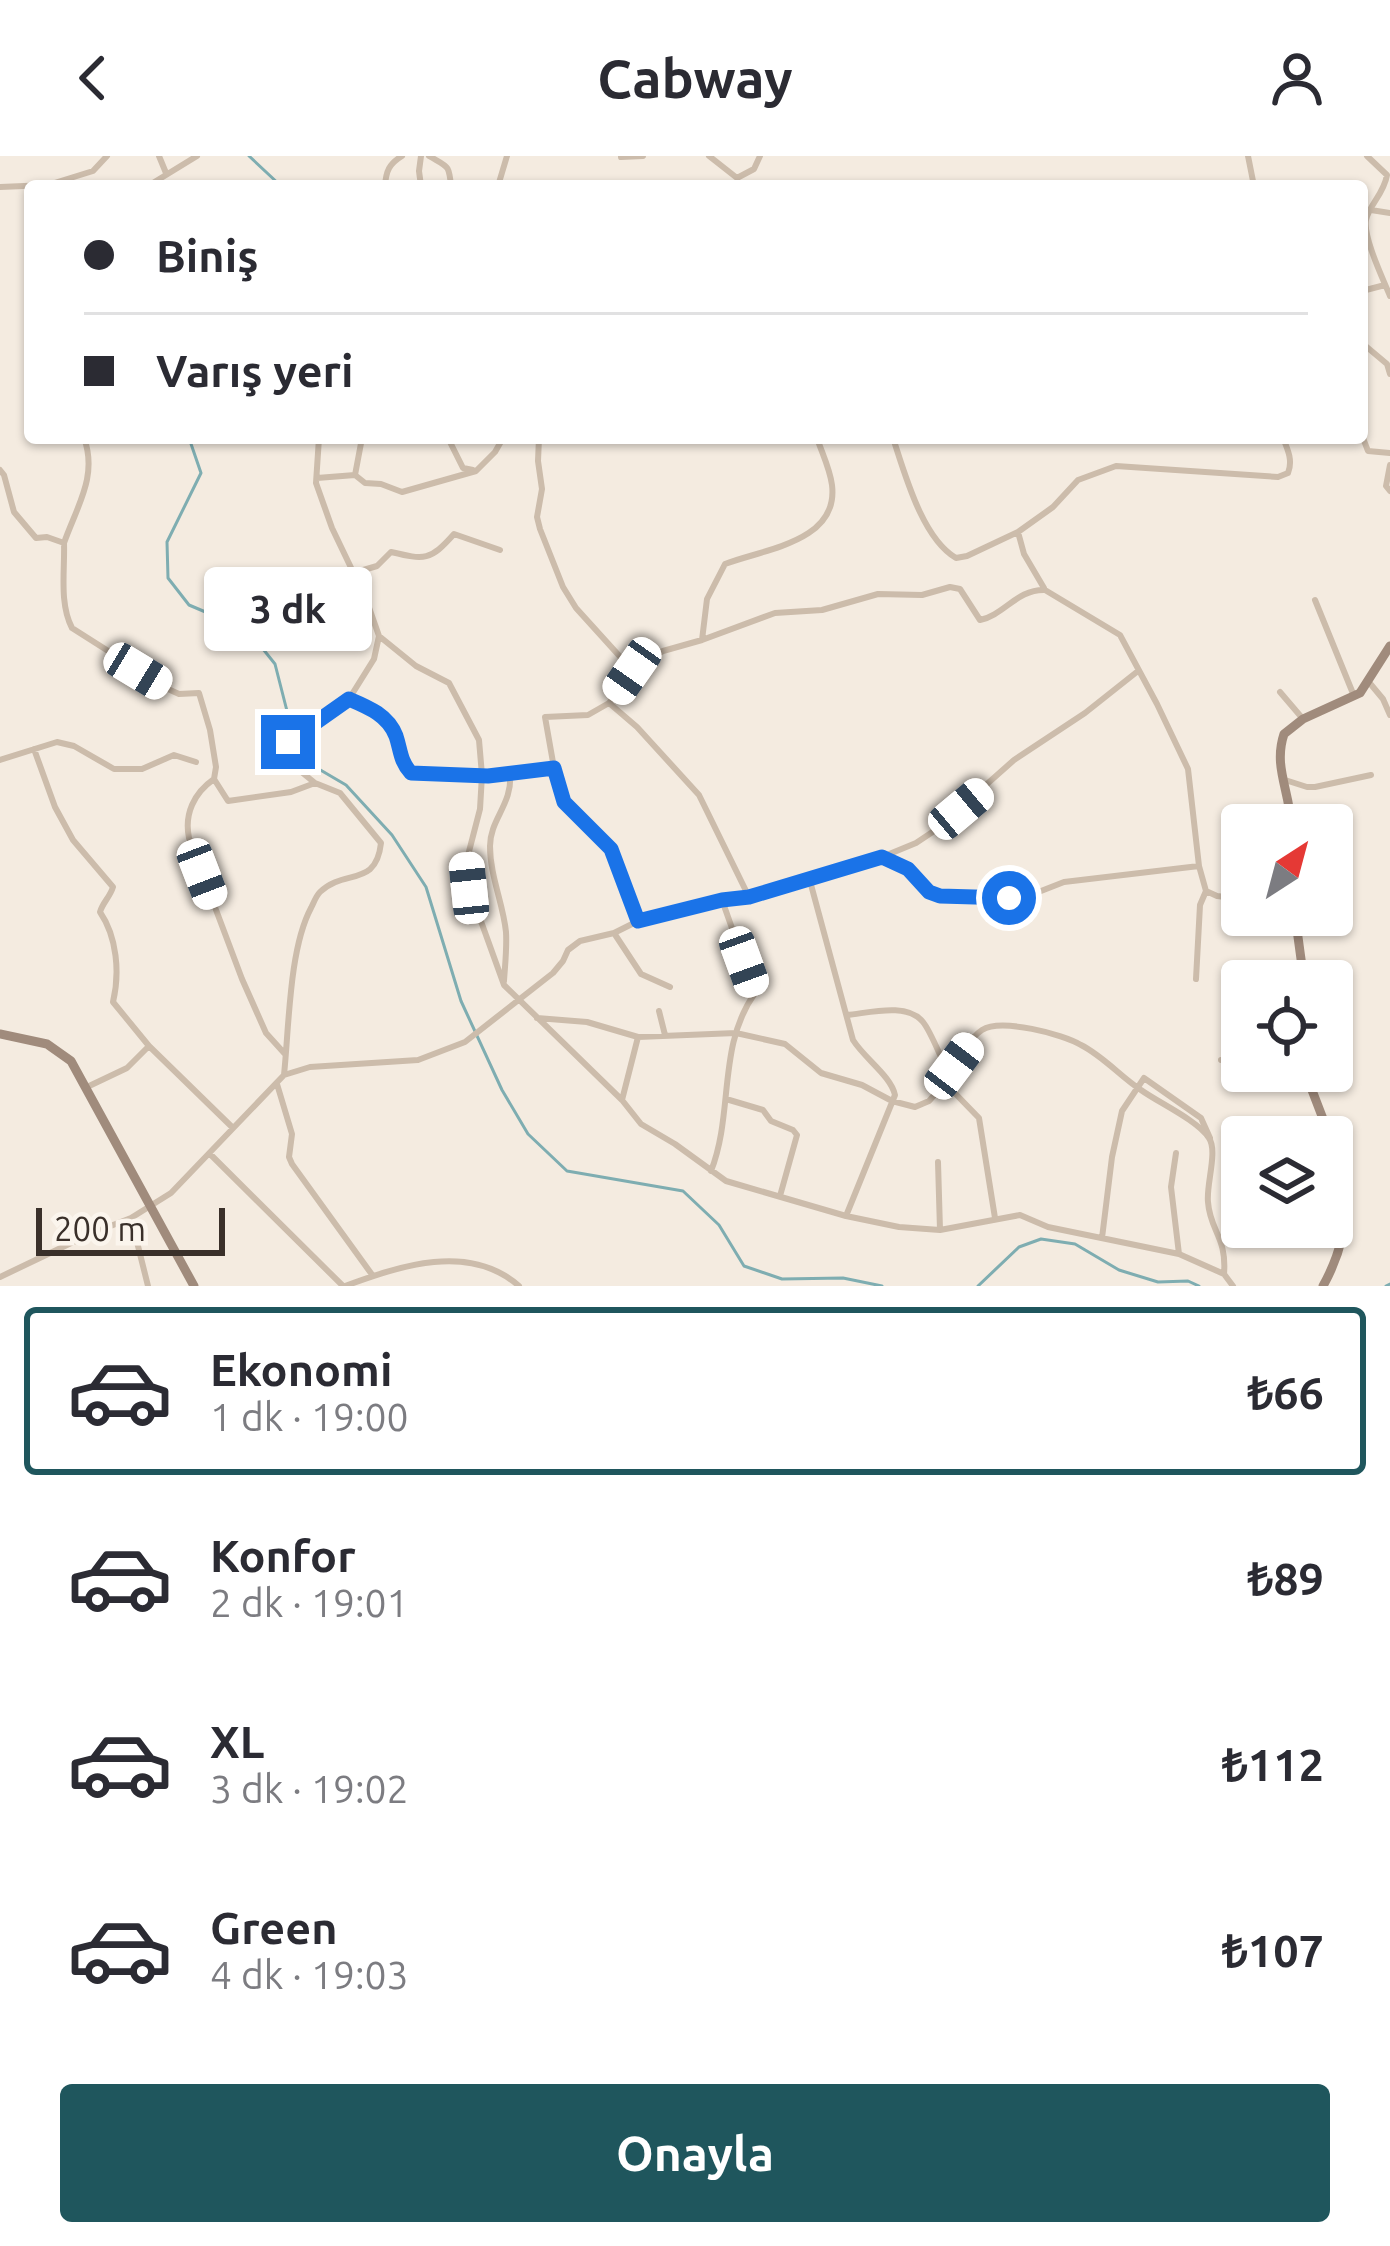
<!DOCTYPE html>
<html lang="tr">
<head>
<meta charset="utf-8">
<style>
	body { margin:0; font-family:Ubuntu,sans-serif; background:#f2f2f3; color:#2b2b33; height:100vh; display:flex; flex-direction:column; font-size:45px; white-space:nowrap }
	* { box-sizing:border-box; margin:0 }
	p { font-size:39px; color:#7c7c81 }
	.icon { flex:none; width:66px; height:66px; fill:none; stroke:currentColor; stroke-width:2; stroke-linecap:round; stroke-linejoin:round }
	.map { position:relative; height:1130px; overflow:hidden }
	.side { display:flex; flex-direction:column; background:#fff; flex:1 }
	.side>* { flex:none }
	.hud { position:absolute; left:24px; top:24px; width:1344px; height:264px; border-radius:12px; box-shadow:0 3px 9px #0004; display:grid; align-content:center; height:264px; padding:0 60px; background:#fff }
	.needle { width:78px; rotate:36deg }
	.controls { position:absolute; left:1221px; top:648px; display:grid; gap:24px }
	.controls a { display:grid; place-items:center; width:132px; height:132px; border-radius:12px; background:#fff; box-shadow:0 3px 9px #0004; font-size:60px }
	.scale { position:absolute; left:36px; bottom:30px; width:189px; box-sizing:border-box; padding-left:12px; border:6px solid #3a302a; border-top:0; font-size:33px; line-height:42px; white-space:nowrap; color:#3a302a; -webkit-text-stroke:9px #fbf5ed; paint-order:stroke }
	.end { position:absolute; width:54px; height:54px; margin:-27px; border:15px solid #1a73e8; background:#fff; box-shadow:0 0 0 6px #fff }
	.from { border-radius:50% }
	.bubble { position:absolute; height:84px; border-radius:12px; background:#fff; box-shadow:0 3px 9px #0004; font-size:39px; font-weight:600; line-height:84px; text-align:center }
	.car { position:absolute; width:36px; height:72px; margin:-36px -18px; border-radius:15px; box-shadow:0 0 9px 3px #0007; background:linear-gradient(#fff 24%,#345 0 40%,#fff 0 76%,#345 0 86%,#fff 0) }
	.hud b { display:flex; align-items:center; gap:42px; height:114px; font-size:45px }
	.hud b+b { border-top:3px solid #e1e1e2 }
	.hud i { width:30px; height:30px; background:#2b2b33 }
	ul { padding:21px 0 0; list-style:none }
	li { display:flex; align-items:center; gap:36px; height:168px; margin:0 24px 18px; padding:0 36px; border:6px solid transparent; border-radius:12px }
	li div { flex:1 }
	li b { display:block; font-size:45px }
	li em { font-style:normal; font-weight:600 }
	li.selected { border-color:#1f565d }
	li>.icon { width:108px; height:108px; stroke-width:1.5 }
	.primary-button { display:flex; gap:24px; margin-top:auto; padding:24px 60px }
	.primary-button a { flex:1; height:138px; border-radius:12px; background:#1f565d; color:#fff; font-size:48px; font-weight:600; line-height:138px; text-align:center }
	header { display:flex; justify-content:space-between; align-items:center; height:156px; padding:0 60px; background:#fff; font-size:54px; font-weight:600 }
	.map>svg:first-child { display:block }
</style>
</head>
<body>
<header><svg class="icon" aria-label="back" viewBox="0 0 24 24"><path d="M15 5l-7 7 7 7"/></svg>Cabway<svg class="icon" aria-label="person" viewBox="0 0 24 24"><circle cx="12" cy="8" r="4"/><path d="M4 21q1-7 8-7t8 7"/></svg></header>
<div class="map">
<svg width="1390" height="1130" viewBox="0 0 1390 1130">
	<rect width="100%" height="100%" fill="#f4ebe0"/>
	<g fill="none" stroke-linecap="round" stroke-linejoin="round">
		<path stroke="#7eadb1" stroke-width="3" d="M249,0L281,30
			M189,282L201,317L167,386L168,422L189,449L229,466L259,488L275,508L287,555L317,612L346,629L392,679L426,731L461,845L502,934L528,978L567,1015L683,1035L719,1069L744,1110L782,1123L843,1122L882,1130
			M978,1130L1019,1091L1041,1083L1075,1088L1119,1114L1158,1126L1188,1125L1199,1130
			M1386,1130L1390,1128"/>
		<path stroke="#ccbcab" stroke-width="6" d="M159,0L166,17
			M421,0L419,15L421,30
			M429,0C448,11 449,8 451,30
			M709,0L737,22L754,13L760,0
			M1248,0L1254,30
			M1367,0L1387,19C1384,38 1369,49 1366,64C1363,81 1383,123 1390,140
			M621,1L643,0
			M148,30L197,0
			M385,30C386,15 389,8 402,0
			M498,30L507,0
			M0,31L48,29L93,15L107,0
			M1371,54L1390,57
			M1362,135L1385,129
			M1362,187L1387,208L1390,218
			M448,282L463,312L473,314
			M539,282L538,305L542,333L537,361L540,373L563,431L576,452L633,515
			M893,282C905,318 922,382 956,402L967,400L1018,376L1053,351L1078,324L1116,310L1278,321L1288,317C1293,305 1288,294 1283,282
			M1363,282L1368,295L1390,297
			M1390,309L1386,330L1390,335
			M0,314L4,319L14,356L36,382L47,381L64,387C77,350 98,320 84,282
			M355,319L362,282
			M317,322L355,319L365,327L381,328L402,336L476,315L495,296L503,282
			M1018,376L1024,398L1044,432
			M64,387C65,414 59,447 72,472L168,533L179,538L199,537L210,574L216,611L214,623L228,645L291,636L315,627
			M353,417L377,410L391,396C425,404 430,405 454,378L500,394
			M1315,444L1354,540
			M379,480L416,510L449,527L479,584L482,619L480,653L466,707L469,732L504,829L622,944L641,968L675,988L726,1025L846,1060L899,1071L940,1074L1020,1059L1048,1071L1179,1098L1224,1118L1233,1130
			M702,484L707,443L725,408C764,393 839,386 832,329C830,313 822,297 817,282
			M1368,525L1383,543L1390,559
			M1280,536L1303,563
			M349,543C368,551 388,559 396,580C401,595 400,605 411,617C458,620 509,623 554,612L545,561L588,559L609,547L640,507L663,495L702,484L775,457L822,454L878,438L922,439L950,431L960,433L980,464C1004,459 1017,433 1045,434L1120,479L1157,548L1188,613L1199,710L1206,735L1217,740L1242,743
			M609,547L637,571L699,639L749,741
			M34,593L55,651L73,684L113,731C110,741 103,746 100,756C117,781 120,817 113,846L149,890L232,971
			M0,604L57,586L74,590L114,613H142L174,599L196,606
			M554,612L564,646L611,693L638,765
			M214,623C194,637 184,658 189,682L242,823L266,877L285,898
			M1282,623L1307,631H1315L1371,619
			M882,701L916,687L934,675L1014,604L1085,557L1138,515
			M810,725L853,884C865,903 891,920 895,939L846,1060
			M614,777L641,818L670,831
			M1196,823L1200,749L1206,735
			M504,825C505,809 507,793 506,776C503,747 490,720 490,690C490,663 513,648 510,617
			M659,855L665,879
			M847,859C869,857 907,846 923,866C932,877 941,904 950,919
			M537,862L587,866L638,881L622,944
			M638,881L736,877L785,888L821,917L862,929L892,945L915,951L929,945L945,927L979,962L995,1062
			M1221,904L1242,905
			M1292,915L1310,929
			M284,919C289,872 289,793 311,752C314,746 316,740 320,736C345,712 376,732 381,687L340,637L315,627L299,614L293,604L288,587L349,543L374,503L379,480L366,443L332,372L316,327L319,282
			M945,927C952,913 969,882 982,874C1001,862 1063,878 1081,889C1103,900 1121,921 1141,934C1159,947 1197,964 1209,982C1218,995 1206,1029 1208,1046C1210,1075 1227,1081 1224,1118
			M277,928L292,978L289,1001L292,1008L373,1120
			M87,931L127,912L149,890
			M726,943L763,954L771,965L793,974L797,979L780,1040
			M1176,997L1171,1031L1179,1098
			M210,998L343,1130
			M938,1006L940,1074
			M711,1015C734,957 717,890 755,837L722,744
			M131,1062L148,1130
			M1102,1082L1112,1001L1122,955L1144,922L1201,962L1210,982
			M0,1121L90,1078L131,1062L171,1037L284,919L310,911L418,904L465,886L553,817L563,805L568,794L580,785L614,777L638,765L722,744L749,741L810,725L879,701L907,713L929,736L940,740L999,743L1041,735L1064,726L1199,710
			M345,1130C400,1110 469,1086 519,1130"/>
		<path stroke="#a08b7c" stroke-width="9" d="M1291,669C1290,635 1273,611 1284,578L1303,563L1360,537L1390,490
			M1295,759L1304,825
			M0,878L47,888L71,905L194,1130
			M1310,915V929L1330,981
			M1323,1130C1349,1083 1354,1035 1332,985"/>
	</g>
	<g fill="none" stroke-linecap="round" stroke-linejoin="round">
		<path stroke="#1a73e8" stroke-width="15" d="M288,586L349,543C368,551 388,559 396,580C401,595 400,605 411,617L488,620L554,612L564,646L611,693L638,765L722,744L749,741L882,701L908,713L929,736L940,740L1009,742"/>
	</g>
</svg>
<div class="controls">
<a><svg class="needle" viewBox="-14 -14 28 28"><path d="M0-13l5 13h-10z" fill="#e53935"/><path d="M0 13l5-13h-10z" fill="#7c7c81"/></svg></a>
<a><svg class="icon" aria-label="locate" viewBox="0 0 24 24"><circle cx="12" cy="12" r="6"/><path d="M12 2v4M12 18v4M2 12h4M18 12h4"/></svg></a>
<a><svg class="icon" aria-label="layers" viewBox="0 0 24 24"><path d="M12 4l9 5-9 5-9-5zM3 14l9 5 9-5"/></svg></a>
</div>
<div class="scale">200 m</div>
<i class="end from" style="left:1009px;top:742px"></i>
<i class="end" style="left:288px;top:586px"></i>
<div class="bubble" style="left:204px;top:411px;width:168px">3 dk</div>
<i class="car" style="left:138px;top:515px;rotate:121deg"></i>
<i class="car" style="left:632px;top:515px;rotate:215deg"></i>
<i class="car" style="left:961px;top:653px;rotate:50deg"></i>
<i class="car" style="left:202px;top:718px;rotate:159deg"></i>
<i class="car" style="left:469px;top:732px;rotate:354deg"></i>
<i class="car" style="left:744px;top:806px;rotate:160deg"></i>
<i class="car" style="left:954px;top:910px;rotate:37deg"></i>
<div class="hud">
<b><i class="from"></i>Biniş</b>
<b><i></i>Varış yeri</b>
</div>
</div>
<section class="side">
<ul>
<li class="selected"><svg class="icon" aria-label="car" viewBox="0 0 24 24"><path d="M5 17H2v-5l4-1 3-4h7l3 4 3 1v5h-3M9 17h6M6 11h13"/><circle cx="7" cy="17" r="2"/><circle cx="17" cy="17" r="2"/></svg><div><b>Ekonomi</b><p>1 dk · 19:00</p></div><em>₺66</em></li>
<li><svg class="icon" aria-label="car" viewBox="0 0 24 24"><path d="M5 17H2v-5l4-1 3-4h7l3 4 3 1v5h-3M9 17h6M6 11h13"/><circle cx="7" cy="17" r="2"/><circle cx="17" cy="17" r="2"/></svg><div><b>Konfor</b><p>2 dk · 19:01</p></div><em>₺89</em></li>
<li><svg class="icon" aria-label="car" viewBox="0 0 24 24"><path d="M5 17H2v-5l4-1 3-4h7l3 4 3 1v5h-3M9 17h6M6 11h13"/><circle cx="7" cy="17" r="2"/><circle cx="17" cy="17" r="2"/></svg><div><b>XL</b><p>3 dk · 19:02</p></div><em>₺112</em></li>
<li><svg class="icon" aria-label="car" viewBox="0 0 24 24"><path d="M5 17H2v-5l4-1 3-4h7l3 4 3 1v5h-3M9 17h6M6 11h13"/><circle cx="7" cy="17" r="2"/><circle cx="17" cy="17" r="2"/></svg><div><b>Green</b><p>4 dk · 19:03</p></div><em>₺107</em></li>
</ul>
<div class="primary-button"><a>Onayla</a></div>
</section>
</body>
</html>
